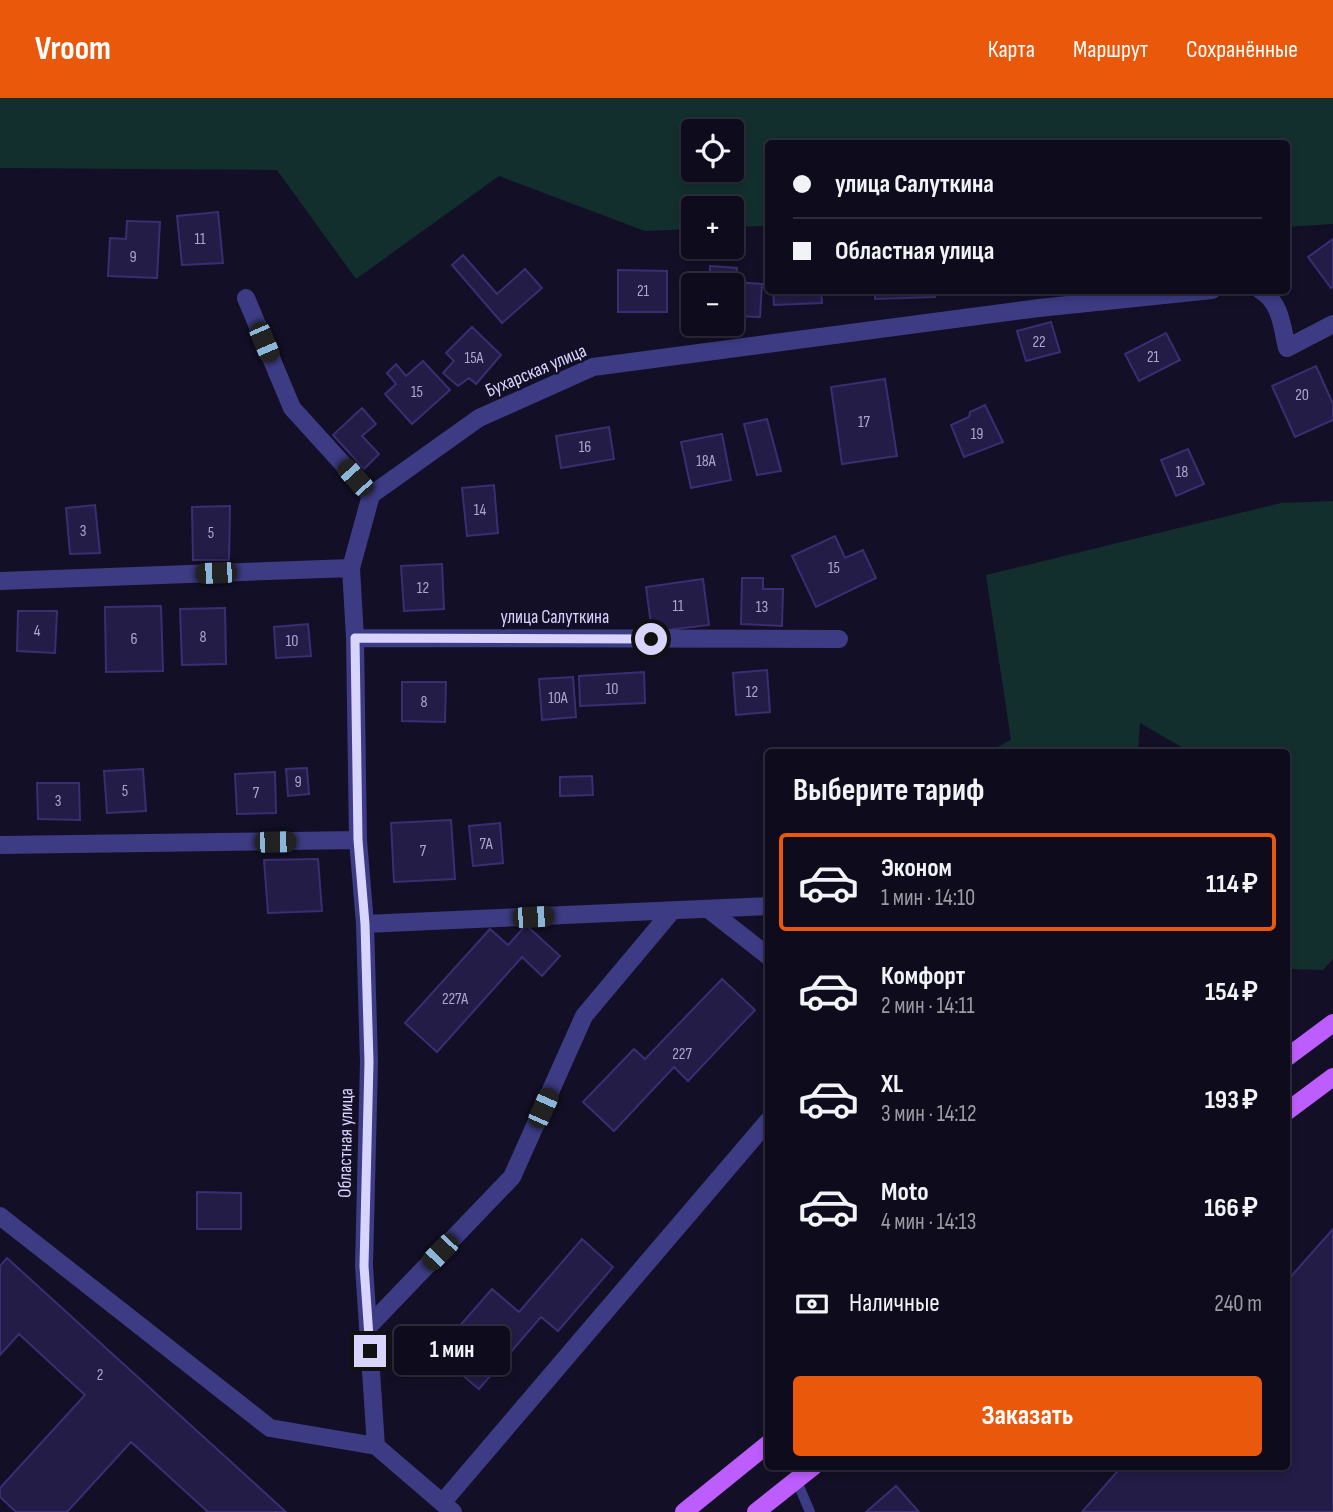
<!DOCTYPE html>
<html lang="ru">
<head>
<meta charset="utf-8">
<style>
	body { margin:0; font-family:"Sofia Sans Condensed",sans-serif; background:#1c1929; color:#f1f3f6; height:100vh; display:flex; flex-direction:column; font-size:26px; white-space:nowrap }
	* { box-sizing:border-box; margin:0 }
	p { font-size:23px; color:#9b9ba3 }
	.icon { flex:none; width:38px; height:38px; fill:none; stroke:currentColor; stroke-width:2; stroke-linecap:round; stroke-linejoin:round }
	.map { position:relative; flex:1; overflow:hidden }
	.sheet { position:absolute; left:765px; top:651px; width:525px; height:721px; display:flex; flex-direction:column; background:#0e0b1c; border-radius:7px; box-shadow:0 4px 10px #0003,0 0 0 2px #2e2b3b }
	.sheet>* { flex:none }
	.banner { position:absolute; left:765px; top:42px; width:525px; height:154px; border-radius:7px; box-shadow:0 4px 10px #0003,0 0 0 2px #2e2b3b; display:grid; align-content:center; height:154px; padding:0 28px; background:#0e0b1c }
	.buttons { position:absolute; left:681px; top:21px; display:grid; gap:14px }
	.buttons a { display:grid; place-items:center; width:63px; height:63px; border-radius:7px; background:#0e0b1c; box-shadow:0 4px 10px #0003,0 0 0 2px #2e2b3b; font-size:35px }
	.end { position:absolute; width:32px; height:32px; margin:-16px; border:9px solid #d9d4fe; background:#111; box-shadow:0 0 0 4px #111 }
	.from { border-radius:50% }
	.bubble { position:absolute; height:49px; border-radius:7px; background:#0e0b1c; box-shadow:0 4px 10px #0003,0 0 0 2px #2e2b3b; font-size:23px; font-weight:700; line-height:49px; text-align:center }
	.car { position:absolute; width:21px; height:42px; margin:-21px -10px; border-radius:9px; box-shadow:0 0 5px 2px #0007; background:linear-gradient(#222 24%,#8ab4d8 0 40%,#222 0 76%,#8ab4d8 0 86%,#222 0) }
	.banner b { display:flex; align-items:center; gap:24px; height:66px; font-size:26px }
	.banner b+b { border-top:2px solid #2e2b3b }
	.banner i { width:18px; height:18px; background:#f1f3f6 }
	ul { padding:0; list-style:none }
	li { display:flex; align-items:center; gap:21px; height:98px; margin:0 14px 10px; padding:0 14px; border:4px solid transparent; border-radius:7px }
	li div { flex:1 }
	li b { display:block; font-size:26px }
	li em { font-style:normal; font-weight:700 }
	li.on { border-color:#ea580c }
	li>.icon { width:63px; height:63px; stroke-width:1.5 }
	h2 { padding:0 28px; font-size:32px; line-height:84px }
	.pay { display:flex; align-items:center; gap:18px; height:77px; padding:0 28px; font-size:26px }
	.pay p { margin-inline-start:auto }
	.cta { display:flex; gap:14px; margin-top:auto; padding:14px 28px }
	.cta a { flex:1; height:80px; border-radius:7px; background:#ea580c; color:#fff; font-size:28px; font-weight:700; line-height:80px; text-align:center }
	header { display:flex; align-items:center; gap:42px; box-sizing:border-box; height:98px; padding:0 35px; background:#ea580c; color:#fff }
	header strong { font-size:33px }
	nav { display:flex; gap:38px; margin-inline-start:auto; font-size:24px }
	.map>svg:first-child { display:block }
</style>
</head>
<body>
<header>
<strong>Vroom</strong>
<nav><a>Карта</a><a>Маршрут</a><a>Сохранённые</a></nav>
</header>
<div class="map">
<svg width="1333" height="1414" viewBox="0 0 1333 1414">
	<rect width="100%" height="100%" fill="#130f26"/>
	<path fill="#122f2e" fill-rule="evenodd" d="M0,0H1333V126L1286,129V46H768V128L732,129V110H693V131L645,133L499,78L356,181L277,72L0,70ZM693,33H732V72H693Z
		M1333,403V861L1323,872L1286,871V654H1190L1140,625L1138,654H988L1011,642L986,477L1281,405Z"/>
	<path fill="#231c46" stroke="#3a2e72" stroke-width="2" d="M218,114L223,165L182,167L177,118Z
		M127,123L160,124L157,180L108,178L110,140L126,141Z
		M1333,141V189L1331,190L1308,159Z
		M463,157L497,196L525,171L542,190L502,225L452,167Z
		M710,168L737,170L735,184L762,186L760,219L734,218L735,210H732V187H709Z
		M618,172L667,173V214H618Z
		M773,192H821L822,205L774,207Z
		M875,192H935V199L875,201Z
		M1051,224L1060,254L1026,263L1017,233Z
		M472,229L501,257L476,286L469,280L458,288L443,275L454,263L446,255Z
		M1166,235L1180,262L1139,283L1125,256Z
		M423,263L450,292L412,326L385,296L396,286L387,275L396,266L406,278Z
		M1316,268L1333,306V322L1295,339L1272,288Z
		M885,281L897,358L842,366L831,289Z
		M985,307L1003,344L964,359L951,327L969,319L970,314Z
		M362,310L376,326L362,338L379,356L364,371L333,337Z
		M767,321L781,373L757,377L744,326Z
		M609,329L614,361L561,370L556,338Z
		M722,336L731,382L691,390L681,344Z
		M1188,351L1204,386L1176,398L1161,362Z
		M494,387L498,435L467,438L462,390Z
		M95,407L100,455L70,456L66,410Z
		M230,408L229,462H193L192,409Z
		M835,438L845,460L863,452L876,480L816,509L792,458Z
		M442,466L444,511L404,513L401,468Z
		M742,480H763V491H783L782,528L741,526Z
		M703,481L709,527L652,534L646,489Z
		M161,508L163,573L106,574L105,509Z
		M225,510L226,566L182,567L180,511Z
		M18,513H57L55,555L17,553Z
		M308,526L311,558L276,560L274,529Z
		M767,572L770,614L736,617L733,575Z
		M644,574L645,605L580,608L579,578Z
		M573,579L576,619L542,622L539,581Z
		M402,584H446L445,624L402,623Z
		M307,670L309,696L288,698L286,671Z
		M143,671L146,713L107,715L104,673Z
		M275,674L276,715L237,716L235,676Z
		M592,678L593,697L560,698V679Z
		M37,685H79L80,722L38,721Z
		M451,722L455,781L394,784L391,725Z
		M500,725L503,765L473,768L469,728Z
		M318,761L322,813L268,815L264,762Z
		M526,827L560,858L542,878L522,859L437,954L405,925L490,831L508,847Z
		M722,881L755,912L688,983L674,969L614,1033L583,1004L634,951L645,961Z
		M197,1094L241,1095V1131H197Z
		M1333,1131V1414H1082L1122,1368H1286V1184Z
		M582,1141L613,1169L558,1233L541,1219L479,1291L436,1255L492,1191L519,1214Z
		M7,1160L286,1414H206L207,1413L131,1344L67,1414H16L0,1399V1390L85,1297L19,1236L0,1257V1168Z
		M896,1388L919,1414H866Z"/>
	<g fill="none" stroke-linecap="round" stroke-linejoin="round">
		<path stroke="#3d3b84" stroke-width="10" d="M796,1381L810,1414"/>
		<path stroke="#3d3b84" stroke-width="18" d="M1260,192C1281,204 1282,229 1287,250L1333,226
			M246,200L292,310L371,397
			M0,483L351,470
			M355,540L839,541
			M0,747L358,742
			M708,811L768,858
			M365,826L768,808
			M0,1118L270,1330L376,1348L453,1414
			M368,1229L512,1079L584,918L672,813
			M376,1348L364,1168L369,964L365,826L358,742L355,540L351,470L371,397L479,320L593,269L1039,210L1212,192
			M442,1405L768,1023"/>
		<path stroke="#be5dfd" stroke-width="18" d="M1286,960L1333,925
			M1286,1014L1333,979
			M684,1414L768,1346
			M756,1414L814,1368"/>
	</g>
	<g fill="none" stroke-linecap="round" stroke-linejoin="round">
		<path stroke="#d9d4fe" stroke-width="9" d="M370,1253L364,1168L369,964L365,826L358,742L355,540L651,541"/>
	</g>
	<g text-anchor="middle" dominant-baseline="central" stroke-width="5" stroke-linejoin="round" paint-order="stroke">
		<g font-size="16" fill="#aca6d0">
			<text x="200" y="141">11</text>
			<text x="133" y="159">9</text>
			<text x="643" y="193">21</text>
			<text x="1039" y="244">22</text>
			<text x="1153" y="259">21</text>
			<text x="474" y="260">15А</text>
			<text x="417" y="294">15</text>
			<text x="1302" y="297">20</text>
			<text x="864" y="324">17</text>
			<text x="977" y="336">19</text>
			<text x="585" y="349">16</text>
			<text x="706" y="363">18А</text>
			<text x="1182" y="374">18</text>
			<text x="480" y="412">14</text>
			<text x="83" y="433">3</text>
			<text x="211" y="435">5</text>
			<text x="834" y="470">15</text>
			<text x="423" y="490">12</text>
			<text x="678" y="508">11</text>
			<text x="762" y="509">13</text>
			<text x="37" y="533">4</text>
			<text x="203" y="539">8</text>
			<text x="134" y="541">6</text>
			<text x="292" y="543">10</text>
			<text x="612" y="591">10</text>
			<text x="752" y="594">12</text>
			<text x="558" y="600">10А</text>
			<text x="424" y="604">8</text>
			<text x="298" y="684">9</text>
			<text x="125" y="693">5</text>
			<text x="256" y="695">7</text>
			<text x="58" y="703">3</text>
			<text x="486" y="746">7А</text>
			<text x="423" y="753">7</text>
			<text x="455" y="901">227А</text>
			<text x="682" y="956">227</text>
			<text x="100" y="1277">2</text>
		</g>
		<g font-size="19" fill="#d9d4fe" stroke="#130f26">
			<text transform="translate(536 273) rotate(-23)">Бухарская улица</text>
			<text x="555" y="519">улица Салуткина</text>
			<text transform="translate(346 1045) rotate(-89)">Областная улица</text>
		</g>
	</g>
</svg>
<div class="buttons">
<a><svg class="icon" aria-label="locate" viewBox="0 0 24 24"><circle cx="12" cy="12" r="6"/><path d="M12 2v4M12 18v4M2 12h4M18 12h4"/></svg></a>
<a>+</a>
<a>−</a>
</div>
<i class="end from" style="left:651px;top:541px"></i>
<i class="end" style="left:370px;top:1253px"></i>
<div class="bubble" style="left:394px;top:1228px;width:116px">1 мин</div>
<i class="car" style="left:264px;top:244px;rotate:157deg"></i>
<i class="car" style="left:355px;top:380px;rotate:318deg"></i>
<i class="car" style="left:216px;top:475px;rotate:268deg"></i>
<i class="car" style="left:275px;top:744px;rotate:89deg"></i>
<i class="car" style="left:533px;top:819px;rotate:87deg"></i>
<i class="car" style="left:543px;top:1010px;rotate:24deg"></i>
<i class="car" style="left:440px;top:1154px;rotate:224deg"></i>
<div class="banner">
<b><i class="from"></i>улица Салуткина</b>
<b><i></i>Областная улица</b>
</div>
<section class="sheet">
<h2>Выберите тариф</h2>
<ul>
<li class="on"><svg class="icon" aria-label="car" viewBox="0 0 24 24"><path d="M5 17H2v-5l4-1 3-4h7l3 4 3 1v5h-3M9 17h6M6 11h13"/><circle cx="7" cy="17" r="2"/><circle cx="17" cy="17" r="2"/></svg><div><b>Эконом</b><p>1 мин · 14:10</p></div><em>114 ₽</em></li>
<li><svg class="icon" aria-label="car" viewBox="0 0 24 24"><path d="M5 17H2v-5l4-1 3-4h7l3 4 3 1v5h-3M9 17h6M6 11h13"/><circle cx="7" cy="17" r="2"/><circle cx="17" cy="17" r="2"/></svg><div><b>Комфорт</b><p>2 мин · 14:11</p></div><em>154 ₽</em></li>
<li><svg class="icon" aria-label="car" viewBox="0 0 24 24"><path d="M5 17H2v-5l4-1 3-4h7l3 4 3 1v5h-3M9 17h6M6 11h13"/><circle cx="7" cy="17" r="2"/><circle cx="17" cy="17" r="2"/></svg><div><b>XL</b><p>3 мин · 14:12</p></div><em>193 ₽</em></li>
<li><svg class="icon" aria-label="car" viewBox="0 0 24 24"><path d="M5 17H2v-5l4-1 3-4h7l3 4 3 1v5h-3M9 17h6M6 11h13"/><circle cx="7" cy="17" r="2"/><circle cx="17" cy="17" r="2"/></svg><div><b>Moto</b><p>4 мин · 14:13</p></div><em>166 ₽</em></li>
</ul>
<div class="pay"><svg class="icon" aria-label="cash" viewBox="0 0 24 24"><path d="M3 7h18v10H3z"/><circle cx="12" cy="12" r="2"/></svg>Наличные<p>240 m</p></div>
<div class="cta"><a>Заказать</a></div>
</section>
</div>
</body>
</html>
